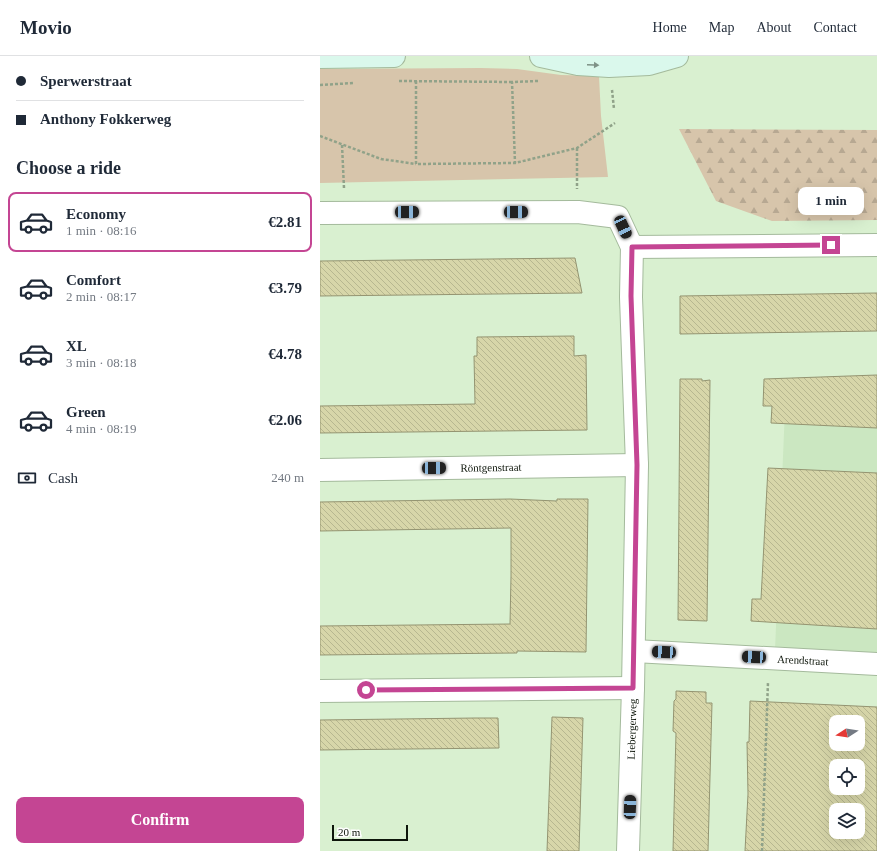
<!DOCTYPE html>
<html lang="en">
<head>
<meta charset="utf-8">
<style>
	body { margin:0; font-family:"Times New Roman",serif; background:#f2f2f3; color:#1f2937; height:100vh; display:flex; flex-direction:column; font-size:15px; white-space:nowrap }
	* { box-sizing:border-box; margin:0 }
	p { font-size:13px; color:#747a83 }
	.icon { flex:none; width:22px; height:22px; fill:none; stroke:currentColor; stroke-width:2; stroke-linecap:round; stroke-linejoin:round }
	.map { position:relative; flex:1; overflow:hidden }
	.panel { display:flex; flex-direction:column; background:#fff; width:320px }
	.panel>* { flex:none }
	.banner { display:grid; align-content:center; height:88px; padding:0 16px; background:#fff }
	.needle { width:26px; rotate:258deg }
	.fabs { position:absolute; left:509px; top:659px; display:grid; gap:8px }
	.fabs a { display:grid; place-items:center; width:36px; height:36px; border-radius:8px; background:#fff; box-shadow:0 4px 16px #0002; font-size:20px }
	.scale { position:absolute; left:12px; bottom:10px; width:76px; box-sizing:border-box; padding-left:4px; border:2px solid #0e160b; border-top:0; font-size:11px; line-height:14px; white-space:nowrap; color:#0e160b; -webkit-text-stroke:3px #fff; paint-order:stroke }
	.end { position:absolute; width:18px; height:18px; margin:-9px; border:5px solid #c44593; background:#fff; box-shadow:0 0 0 2px #fff }
	.from { border-radius:50% }
	.bubble { position:absolute; height:28px; border-radius:8px; background:#fff; box-shadow:0 4px 16px #0002; font-size:13px; font-weight:600; line-height:28px; text-align:center }
	.car { position:absolute; width:12px; height:24px; margin:-12px -6px; border-radius:5px; box-shadow:0 0 3px 1px #0007; background:linear-gradient(#222 24%,#8ab4d8 0 40%,#222 0 76%,#8ab4d8 0 86%,#222 0) }
	.banner b { display:flex; align-items:center; gap:14px; height:38px; font-size:15px }
	.banner b+b { border-top:1px solid #e0e1e3 }
	.banner i { width:10px; height:10px; background:#1f2937 }
	ul { padding:0; list-style:none }
	li { display:flex; align-items:center; gap:12px; height:60px; margin:0 8px 6px; padding:0 8px; border:2px solid transparent; border-radius:8px }
	li div { flex:1 }
	li b { display:block; font-size:15px }
	li em { font-style:normal; font-weight:600 }
	li.current { border-color:#c44593 }
	li>.icon { width:36px; height:36px; stroke-width:1.5 }
	h2 { padding:0 16px; font-size:18px; line-height:48px }
	.pay { display:flex; align-items:center; gap:10px; height:44px; padding:0 16px; font-size:15px }
	.pay p { margin-inline-start:auto }
	.primary-button { display:flex; gap:8px; margin-top:auto; padding:8px 16px }
	.primary-button a { flex:1; height:46px; border-radius:8px; background:#c44593; color:#fff; font-size:16px; font-weight:600; line-height:46px; text-align:center }
	header { display:flex; align-items:center; gap:24px; box-sizing:border-box; height:56px; padding:0 20px; background:#fff; border-bottom:1px solid #e0e1e3 }
	header strong { font-size:19px }
	nav { display:flex; gap:22px; margin-inline-start:auto; font-size:14px }
	main { display:flex; flex:1; min-height:0 }
	.map>svg:first-child { display:block }
</style>
</head>
<body>
<header>
<strong>Movio</strong>
<nav><a>Home</a><a>Map</a><a>About</a><a>Contact</a></nav>
</header>
<main>
<section class="panel">
<div class="banner">
<b><i class="from"></i>Sperwerstraat</b>
<b><i></i>Anthony Fokkerweg</b>
</div>
<h2>Choose a ride</h2>
<ul>
<li class="current"><svg class="icon" aria-label="car" viewBox="0 0 24 24"><path d="M5 17H2v-5l4-1 3-4h7l3 4 3 1v5h-3M9 17h6M6 11h13"/><circle cx="7" cy="17" r="2"/><circle cx="17" cy="17" r="2"/></svg><div><b>Economy</b><p>1 min · 08:16</p></div><em>€2.81</em></li>
<li><svg class="icon" aria-label="car" viewBox="0 0 24 24"><path d="M5 17H2v-5l4-1 3-4h7l3 4 3 1v5h-3M9 17h6M6 11h13"/><circle cx="7" cy="17" r="2"/><circle cx="17" cy="17" r="2"/></svg><div><b>Comfort</b><p>2 min · 08:17</p></div><em>€3.79</em></li>
<li><svg class="icon" aria-label="car" viewBox="0 0 24 24"><path d="M5 17H2v-5l4-1 3-4h7l3 4 3 1v5h-3M9 17h6M6 11h13"/><circle cx="7" cy="17" r="2"/><circle cx="17" cy="17" r="2"/></svg><div><b>XL</b><p>3 min · 08:18</p></div><em>€4.78</em></li>
<li><svg class="icon" aria-label="car" viewBox="0 0 24 24"><path d="M5 17H2v-5l4-1 3-4h7l3 4 3 1v5h-3M9 17h6M6 11h13"/><circle cx="7" cy="17" r="2"/><circle cx="17" cy="17" r="2"/></svg><div><b>Green</b><p>4 min · 08:19</p></div><em>€2.06</em></li>
</ul>
<div class="pay"><svg class="icon" aria-label="cash" viewBox="0 0 24 24"><path d="M3 7h18v10H3z"/><circle cx="12" cy="12" r="2"/></svg>Cash<p>240 m</p></div>
<div class="primary-button"><a>Confirm</a></div>
</section>
<div class="map">
<svg width="557" height="795" viewBox="0 0 557 795">
	<defs>
		<pattern id="forest-firs" width="22" height="20" patternUnits="userSpaceOnUse"><rect width="22" height="20" fill="#d7c5ab"/><path d="M5 1l3.5 6h-7zM16 11l3.5 6h-7z" fill="#b7a892"/></pattern>
		<pattern id="building-back-hatch" width="6" height="6" patternUnits="userSpaceOnUse"><rect width="6" height="6" fill="#d7d6a9"/><path d="M-1 5l2 2M0 0l6 6M5-1l2 2" fill="none" stroke="#b7b790"/></pattern>
	</defs>
	<rect width="100%" height="100%" fill="#d9f0d0"/>
	<path fill="#cbe7c1" d="M557,326V598L455,594L466,328Z"/>
	<path fill="#d7c5ab" d="M161,12L197,13L241,19L279,20L281,60L288,121L0,127V13Z"/>
	<path fill="url(#forest-firs)" d="M359,73L557,74V164L452,165L396,145Z"/>
	<path fill="url(#building-back-hatch)" stroke="#949471" fill-rule="evenodd" d="M255,202L262,237L0,240V205Z
		M557,237V275L360,278V240Z
		M254,280V300L266,299L267,374L0,377V350L155,348L154,300H157V281Z
		M557,319V372L451,367L452,350H443L444,323Z
		M360,323H382V325L390,324L387,565L358,564Z
		M448,412L557,417V573L431,565L432,543H441Z
		M190,443L237,445V443H268L266,596L197,595V597L0,599V570L190,568L191,520V472L0,475V446Z
		M356,635L386,636V647H392L388,795H353L356,677L353,675L354,645L356,643Z
		M430,645L557,651V795H425L428,738L427,686H429ZM516,666H538V688H516ZM516,710H538V732H516ZM516,754H538V776H516Z
		M232,661L263,662L259,795H227Z
		M155,662H178L179,692L0,694V664Z"/>
	<g fill="none" stroke-linecap="round" stroke-linejoin="round">
		<g stroke="#a4ba9c" stroke-width="24">
			<g id="minor">
				<path d="M0,157L258,156L298,161L312,191L557,189"/>
				<path id="s1" d="M0,414L317,409"/>
				<path id="s2" d="M314,595L557,608"/>
				<path d="M0,635L313,632"/>
				<path id="s3" d="M308,795L313,632L317,409L311,241L312,191"/>
			</g>
		</g>
		<g stroke="#a4ba9c" stroke-width="24">
			<path id="secondary" d="M221,0L258,8L289,10L329,8L357,0
				M0,1L74,0"/>
		</g>
		<path stroke="#90a289" stroke-width="2.5" stroke-dasharray="3 2" stroke-linecap="butt" d="M79,25L192,26
			M96,25V108L195,107
			M218,25L192,26L195,107L257,92L295,67
			M0,29L34,27
			M292,34L294,53
			M0,80L61,103L96,108
			M22,89L24,132
			M257,92V133
			M442,795L448,626"/>
		<use href="#minor" stroke="#fff" stroke-width="22"/>
		<use href="#secondary" stroke="#daf8ec" stroke-width="22"/>
	</g>
	<defs><path id="oneway-solid" d="M-6-.8H1V-3.2L6.5 0L1 3.2V.8H-6Z"/></defs>
	<use fill="#7e9287" href="#oneway-solid" transform="translate(273 9) rotate(2)"/>
	<g fill="none" stroke-linecap="round" stroke-linejoin="round">
		<path stroke="#c44593" stroke-width="5" d="M46,634L313,632L317,409L311,240L312,191L511,189"/>
	</g>
	<g text-anchor="middle" dominant-baseline="central" stroke-width="3" stroke-linejoin="round" paint-order="stroke">
		<g font-size="11" fill="#0e160b" stroke="#fff">
			<text stroke="none"><textPath href="#s1" startOffset="171">Röntgenstraat</textPath></text>
			<text stroke="none"><textPath href="#s2" startOffset="169">Arendstraat</textPath></text>
			<text stroke="none"><textPath href="#s3" startOffset="122">Liebergerweg</textPath></text>
		</g>
	</g>
</svg>
<div class="fabs">
<a><svg class="needle" viewBox="-14 -14 28 28"><path d="M0-13l5 13h-10z" fill="#e53935"/><path d="M0 13l5-13h-10z" fill="#747a83"/></svg></a>
<a><svg class="icon" aria-label="locate" viewBox="0 0 24 24"><circle cx="12" cy="12" r="6"/><path d="M12 2v4M12 18v4M2 12h4M18 12h4"/></svg></a>
<a><svg class="icon" aria-label="layers" viewBox="0 0 24 24"><path d="M12 4l9 5-9 5-9-5zM3 14l9 5 9-5"/></svg></a>
</div>
<div class="scale">20 m</div>
<i class="end from" style="left:46px;top:634px"></i>
<i class="end" style="left:511px;top:189px"></i>
<div class="bubble" style="left:478px;top:131px;width:66px">1 min</div>
<i class="car" style="left:87px;top:156px;rotate:90deg"></i>
<i class="car" style="left:196px;top:156px;rotate:90deg"></i>
<i class="car" style="left:303px;top:171px;rotate:155deg"></i>
<i class="car" style="left:114px;top:412px;rotate:89deg"></i>
<i class="car" style="left:344px;top:596px;rotate:273deg"></i>
<i class="car" style="left:434px;top:601px;rotate:273deg"></i>
<i class="car" style="left:310px;top:751px;rotate:2deg"></i>
</div>
</main>
</body>
</html>
